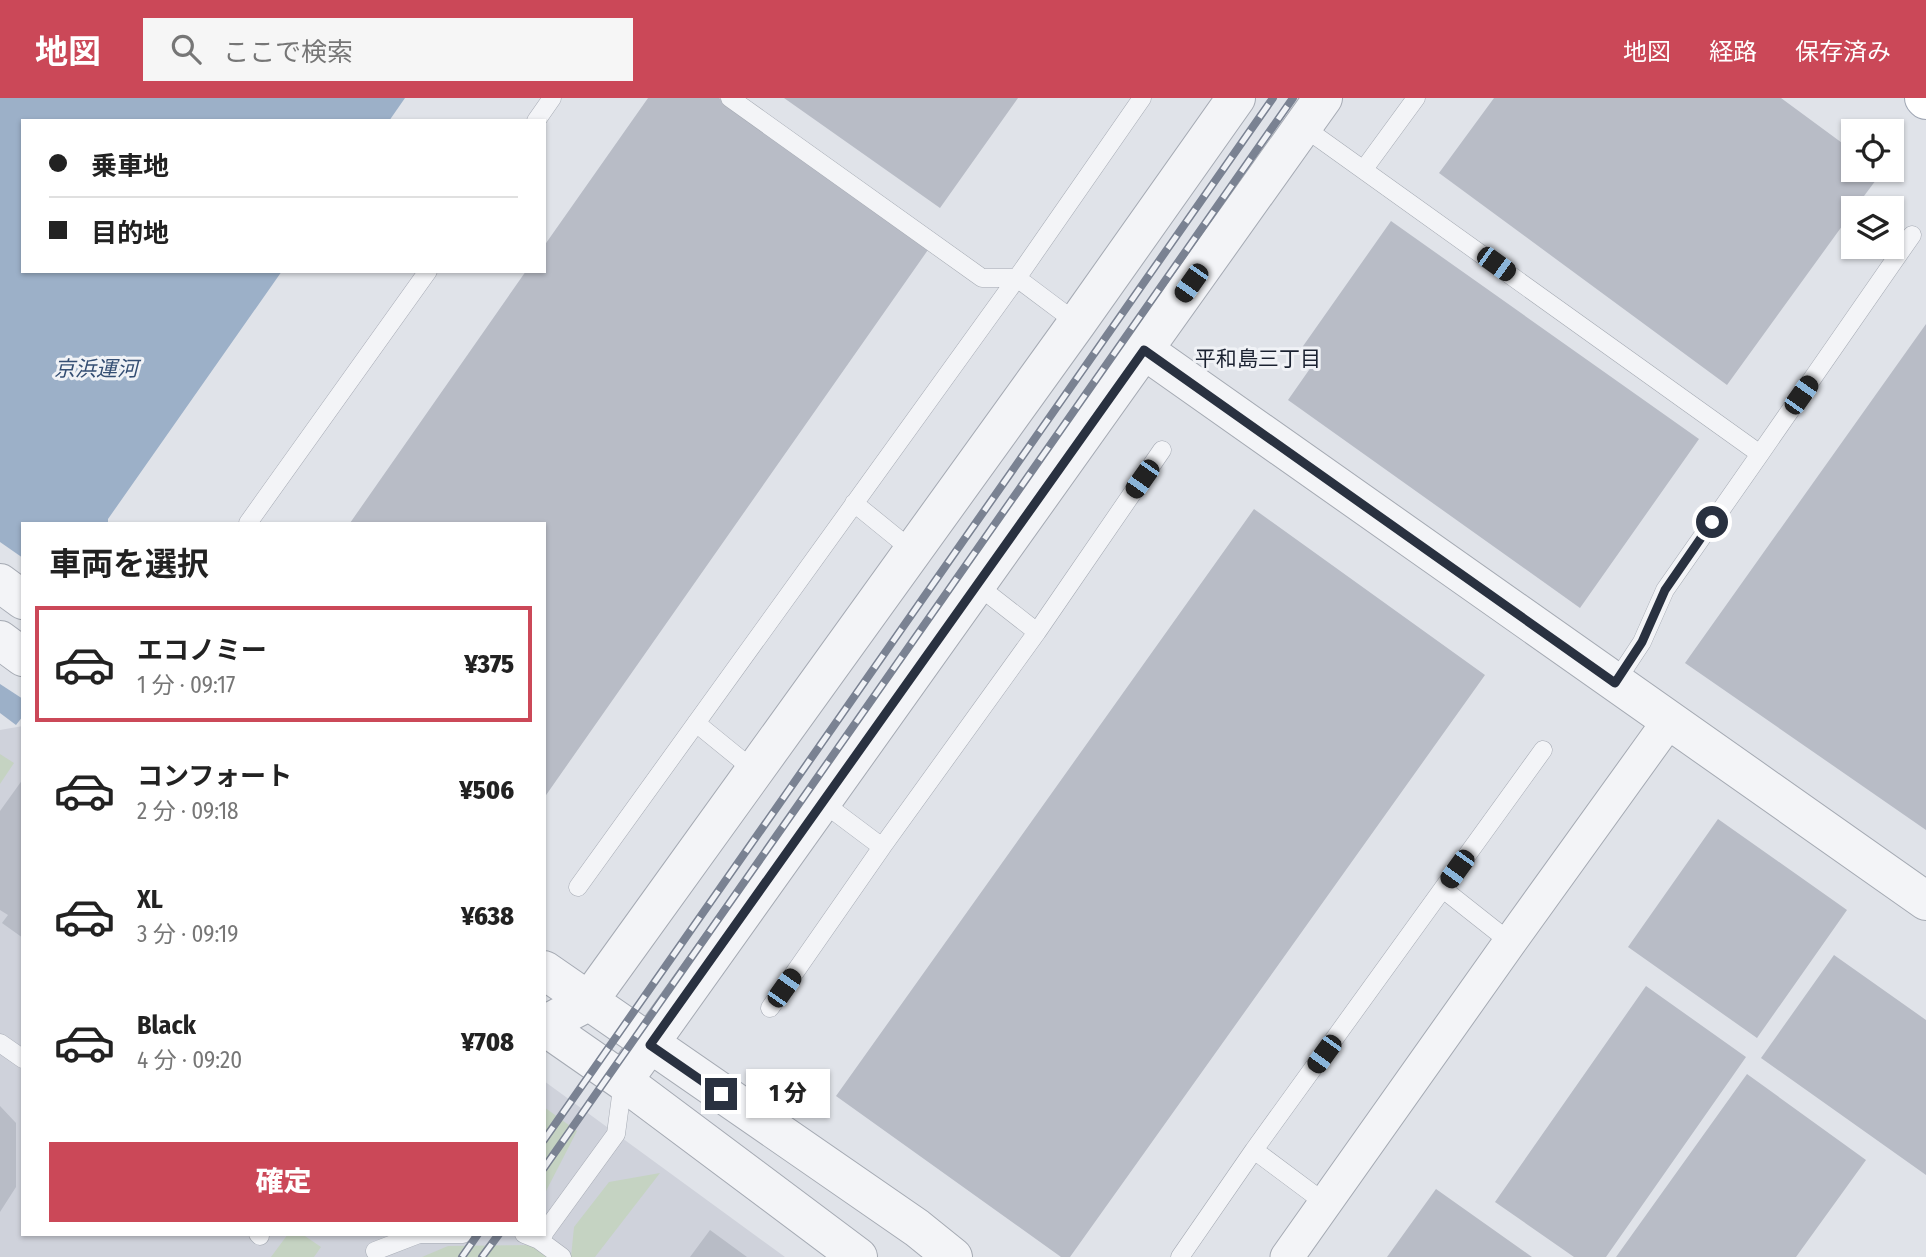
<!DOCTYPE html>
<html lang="ja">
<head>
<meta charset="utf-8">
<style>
	body { margin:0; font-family:"Fira Sans Condensed","Noto Sans JP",sans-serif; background:#f6f6f6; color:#222; height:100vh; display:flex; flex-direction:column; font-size:26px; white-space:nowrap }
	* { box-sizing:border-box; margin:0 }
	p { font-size:23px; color:#767676 }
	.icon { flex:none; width:38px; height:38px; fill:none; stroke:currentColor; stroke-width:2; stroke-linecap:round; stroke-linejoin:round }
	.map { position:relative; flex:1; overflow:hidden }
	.sheet { position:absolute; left:21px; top:424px; width:525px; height:714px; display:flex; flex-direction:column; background:#fff; border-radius:0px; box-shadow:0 2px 5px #0004 }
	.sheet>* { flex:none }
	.hud { position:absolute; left:21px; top:21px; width:525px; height:154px; border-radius:0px; box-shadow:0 2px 5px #0004; display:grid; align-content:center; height:154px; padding:0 28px; background:#fff }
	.tools { position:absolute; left:1841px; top:21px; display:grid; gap:14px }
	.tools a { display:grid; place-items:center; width:63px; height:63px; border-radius:0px; background:#fff; box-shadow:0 2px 5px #0004; font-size:35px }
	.end { position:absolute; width:32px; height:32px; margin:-16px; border:9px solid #293140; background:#fff; box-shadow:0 0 0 4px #fff }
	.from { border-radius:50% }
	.bubble { position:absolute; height:49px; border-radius:0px; background:#fff; box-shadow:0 2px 5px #0004; font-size:23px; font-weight:800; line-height:49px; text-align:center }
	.car { position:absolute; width:21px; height:42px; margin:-21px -10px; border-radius:9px; box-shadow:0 0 5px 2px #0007; background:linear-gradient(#222 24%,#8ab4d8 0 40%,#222 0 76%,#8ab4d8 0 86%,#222 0) }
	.hud b { display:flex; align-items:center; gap:24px; height:66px; font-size:26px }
	.hud b+b { border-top:2px solid #e0e0e0 }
	.hud i { width:18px; height:18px; background:#222 }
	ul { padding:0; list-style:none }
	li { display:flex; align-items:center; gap:21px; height:116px; margin:0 14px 10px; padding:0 14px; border:4px solid transparent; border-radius:0px }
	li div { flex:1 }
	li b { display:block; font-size:26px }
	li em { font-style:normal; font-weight:800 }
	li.active { border-color:#cb4858 }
	li>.icon { width:63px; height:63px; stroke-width:1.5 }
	h2 { padding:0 28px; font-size:32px; line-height:84px }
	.primary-button { display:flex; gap:14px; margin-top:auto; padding:14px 28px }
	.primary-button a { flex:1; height:80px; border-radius:0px; background:#cb4858; color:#fff; font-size:28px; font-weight:800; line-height:80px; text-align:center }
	header { display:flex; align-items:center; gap:42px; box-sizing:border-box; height:98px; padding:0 35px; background:#cb4858; color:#fff }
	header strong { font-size:33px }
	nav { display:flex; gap:38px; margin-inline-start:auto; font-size:24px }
	.search { width:490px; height:63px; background:#f6f6f6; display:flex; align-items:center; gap:18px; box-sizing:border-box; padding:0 24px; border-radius:0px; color:#767676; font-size:26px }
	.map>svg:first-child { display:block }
</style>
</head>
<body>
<header>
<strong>地図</strong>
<div class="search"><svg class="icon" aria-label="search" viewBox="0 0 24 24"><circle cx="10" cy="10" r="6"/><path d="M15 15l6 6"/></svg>ここで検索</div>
<nav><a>地図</a><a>経路</a><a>保存済み</a></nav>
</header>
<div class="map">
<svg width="1926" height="1159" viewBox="0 0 1926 1159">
	<rect width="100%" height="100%" fill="#e0e3e9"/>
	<path fill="#cfd2db" d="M23,628V1136H544V983L785,1159H0V632Z"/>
	<path fill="#c5d3c2" d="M0,656L14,665L0,686Z
		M544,1009L577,1033L544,1097Z
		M660,1075L595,1159H571L574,1129L609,1084Z
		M288,1136H302L321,1149L314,1159H271Z
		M541,1147L555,1159H422L448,1148Z"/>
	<path fill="#9cb0c8" d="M0,0H405L389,23H23V173H282L108,421V425H23V618L16,627L0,615Z"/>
	<path fill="#e0e3e9" d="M0,444L23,460V601L0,586Z"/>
	<path fill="#b8bcc6" d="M648,0H719L930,149L544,700V425H350L526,173H544V148Z
		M784,0H1018L940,110Z
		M1494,0H1781L1853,53V72H1879L1882,74L1855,110H1853V113L1727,287L1439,75Z
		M1391,123L1699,341L1580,510L1288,302L1316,262L1301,251Z
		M1926,226V732L1685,565Z
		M1254,411L1485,577L1070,1159H1061L836,998Z
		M23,681V840L2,825L8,817L0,812V713Z
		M1718,721L1847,812L1757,940L1628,849Z
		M1834,857L1926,922V1077L1761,960Z
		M1646,888L1746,959L1606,1159H1574L1495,1104Z
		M1747,976L1866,1062L1796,1159H1616Z
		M0,1008L16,1025V1089L0,1114Z
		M1436,1091L1532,1159H1387Z
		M710,1132L747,1159H690Z"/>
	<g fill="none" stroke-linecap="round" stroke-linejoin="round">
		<g stroke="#a5aab3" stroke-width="19">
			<path id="service" d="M730,0L982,180H1017
				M536,23L552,0
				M1302,28L1760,356L1912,137
				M1364,71L1416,0
				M1077,225L1017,180L1142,0
				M854,405L913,453
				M248,425L428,173
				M977,487L1037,534L1162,352
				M1615,585L1642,544L1665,492L1760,356
				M696,625L755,673
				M822,704L882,749L1037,534
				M578,789L1017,180
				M1443,791L1510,844
				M770,910L882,749
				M0,945L23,961
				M1325,1105L1254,1052L1543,652
				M544,1135L616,1036L623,983
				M258,1136L260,1138
				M524,1136L539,1142L544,1136
				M539,1142L562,1159
				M375,1153L419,1136H463
				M1180,1159L1254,1052"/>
		</g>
		<g stroke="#a5aab3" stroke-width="35">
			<path id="minor" d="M1287,1159L1510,844L1669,623"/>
		</g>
		<g stroke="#a5aab3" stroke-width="40">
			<path id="tertiary" d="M1144,252L1926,803
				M0,485L23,502
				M0,542L23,559
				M544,872L917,1130L953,1159
				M544,927L588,904L1077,225L1236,0
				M544,928L623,983L858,1159
				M623,983L1323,0"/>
		</g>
		<g stroke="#a0a7b4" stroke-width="40">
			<path id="primary" d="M1924,0L1926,2"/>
		</g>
		<use href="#service" stroke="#f3f4f7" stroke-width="18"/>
		<use href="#minor" stroke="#f3f4f7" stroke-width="33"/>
		<use href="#tertiary" stroke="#f3f4f7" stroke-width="38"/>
		<use href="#primary" stroke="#fff" stroke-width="38"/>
		<g stroke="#7a8292" stroke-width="8">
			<path id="rail" d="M544,1042L1273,0
				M544,1070L1293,0
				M462,1159L478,1136
				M482,1159L499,1136"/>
		</g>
		<use href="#rail" stroke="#f0f2f6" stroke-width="5" stroke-dasharray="16" stroke-linecap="butt"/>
	</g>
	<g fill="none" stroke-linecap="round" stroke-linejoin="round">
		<path stroke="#293140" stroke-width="9" d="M721,996L650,947L1144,252L1615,585L1642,544L1665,492L1712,424"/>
	</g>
	<g text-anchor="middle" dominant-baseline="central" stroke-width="6" stroke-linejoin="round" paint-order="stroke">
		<g font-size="21" fill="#1b2231" stroke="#f0f2f6">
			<text x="1258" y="261">平和島三丁目</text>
		</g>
		<g font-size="21" font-style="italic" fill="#344e73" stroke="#f0f2f6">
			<text x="96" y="271">京浜運河</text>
		</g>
	</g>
</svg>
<div class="tools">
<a><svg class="icon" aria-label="locate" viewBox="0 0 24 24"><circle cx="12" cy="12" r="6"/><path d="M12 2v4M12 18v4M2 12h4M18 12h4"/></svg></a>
<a><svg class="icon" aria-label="layers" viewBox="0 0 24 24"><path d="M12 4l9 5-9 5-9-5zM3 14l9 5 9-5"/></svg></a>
</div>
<i class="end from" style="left:1712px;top:424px"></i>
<i class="end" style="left:721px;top:996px"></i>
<div class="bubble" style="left:746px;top:971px;width:84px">1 分</div>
<i class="car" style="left:1496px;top:166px;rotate:126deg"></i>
<i class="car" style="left:1191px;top:185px;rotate:215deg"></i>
<i class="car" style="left:1801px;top:297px;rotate:35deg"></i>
<i class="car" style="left:1142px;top:381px;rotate:215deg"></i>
<i class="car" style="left:1457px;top:771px;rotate:216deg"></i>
<i class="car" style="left:784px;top:890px;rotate:35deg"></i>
<i class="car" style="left:1324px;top:956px;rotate:216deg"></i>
<div class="hud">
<b><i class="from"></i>乗車地</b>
<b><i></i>目的地</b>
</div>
<section class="sheet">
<h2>車両を選択</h2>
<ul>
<li class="active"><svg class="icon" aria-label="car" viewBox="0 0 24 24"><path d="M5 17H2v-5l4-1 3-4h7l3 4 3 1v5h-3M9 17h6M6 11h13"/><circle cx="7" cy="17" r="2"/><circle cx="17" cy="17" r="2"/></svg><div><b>エコノミー</b><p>1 分 · 09:17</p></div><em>¥375</em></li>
<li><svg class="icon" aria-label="car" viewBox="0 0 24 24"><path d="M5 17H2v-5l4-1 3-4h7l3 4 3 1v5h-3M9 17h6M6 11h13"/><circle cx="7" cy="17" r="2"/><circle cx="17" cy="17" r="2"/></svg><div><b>コンフォート</b><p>2 分 · 09:18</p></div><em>¥506</em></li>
<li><svg class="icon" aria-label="car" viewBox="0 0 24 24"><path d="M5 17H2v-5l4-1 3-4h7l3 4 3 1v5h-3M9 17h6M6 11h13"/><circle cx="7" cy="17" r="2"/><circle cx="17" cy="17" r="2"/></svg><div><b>XL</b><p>3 分 · 09:19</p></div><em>¥638</em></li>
<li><svg class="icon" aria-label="car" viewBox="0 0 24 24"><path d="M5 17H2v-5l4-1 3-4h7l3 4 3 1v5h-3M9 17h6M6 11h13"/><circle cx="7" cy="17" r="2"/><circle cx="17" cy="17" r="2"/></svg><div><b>Black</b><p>4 分 · 09:20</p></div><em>¥708</em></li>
</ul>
<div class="primary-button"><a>確定</a></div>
</section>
</div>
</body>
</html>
